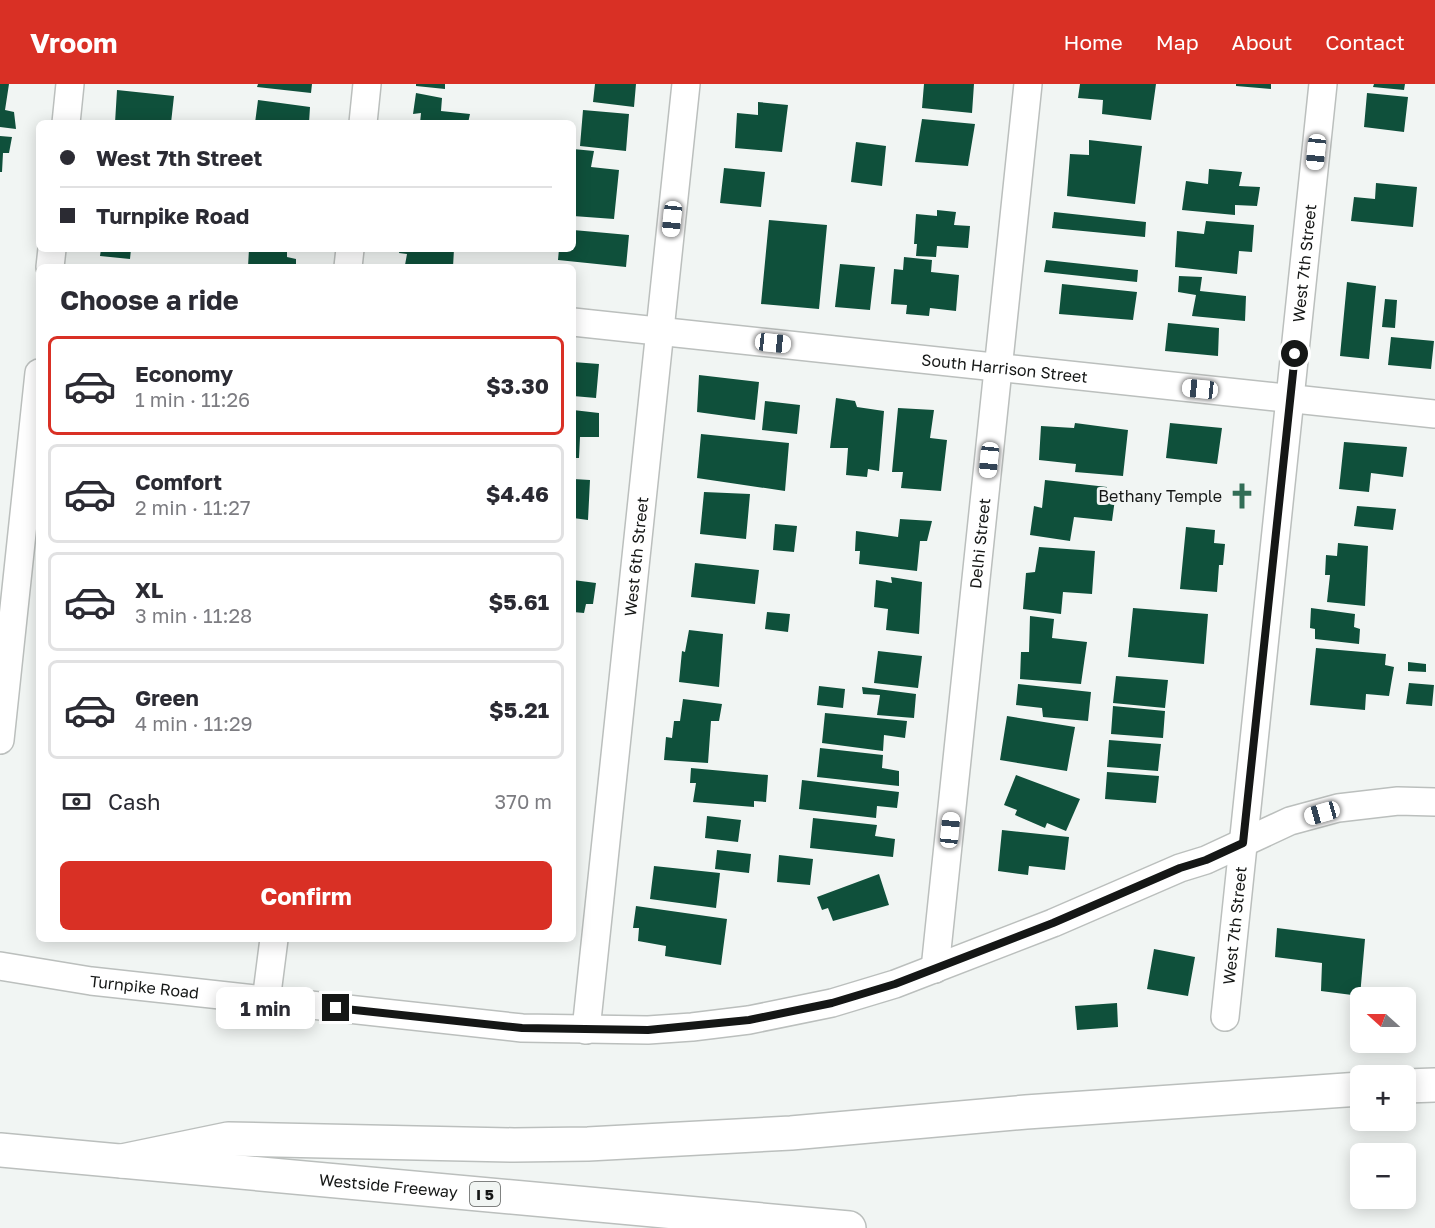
<!DOCTYPE html>
<html lang="en">
<head>
<meta charset="utf-8">
<style>
	body { margin:0; font-family:"Golos Text",sans-serif; background:#f7f7f7; color:#2b2b33; height:100vh; display:flex; flex-direction:column; font-size:22px; white-space:nowrap }
	* { box-sizing:border-box; margin:0 }
	p { font-size:20px; color:#7c7c81 }
	.icon { flex:none; width:33px; height:33px; fill:none; stroke:currentColor; stroke-width:2; stroke-linecap:round; stroke-linejoin:round }
	.map { position:relative; flex:1; overflow:hidden }
	.details { position:absolute; left:36px; top:180px; width:540px; height:678px; display:flex; flex-direction:column; background:#fff; border-radius:9px; box-shadow:0 3px 15px #0003 }
	.details>* { flex:none }
	.guide { position:absolute; left:36px; top:36px; width:540px; height:132px; border-radius:9px; box-shadow:0 3px 15px #0003; display:grid; align-content:center; height:132px; padding:0 24px; background:#fff }
	.needle { width:39px; rotate:291deg }
	.fabs { position:absolute; left:1350px; top:903px; display:grid; gap:12px }
	.fabs a { display:grid; place-items:center; width:66px; height:66px; border-radius:9px; background:#fff; box-shadow:0 3px 15px #0003; font-size:30px }
	.end { position:absolute; width:27px; height:27px; margin:-14px; border:8px solid #151716; background:#fff; box-shadow:0 0 0 3px #fff }
	.from { border-radius:50% }
	.bubble { position:absolute; height:42px; border-radius:9px; background:#fff; box-shadow:0 3px 15px #0003; font-size:20px; font-weight:700; line-height:42px; text-align:center }
	.car { position:absolute; width:18px; height:36px; margin:-18px -9px; border-radius:8px; box-shadow:0 0 4px 2px #0007; background:linear-gradient(#fff 24%,#345 0 40%,#fff 0 76%,#345 0 86%,#fff 0) }
	.guide b { display:flex; align-items:center; gap:21px; height:57px; font-size:22px }
	.guide b+b { border-top:2px solid #e1e1e2 }
	.guide i { width:15px; height:15px; background:#2b2b33 }
	ul { padding:0; list-style:none }
	li { display:flex; align-items:center; gap:18px; height:99px; margin:0 12px 9px; padding:0 12px; border:3px solid #e1e1e2; border-radius:9px }
	li div { flex:1 }
	li b { display:block; font-size:22px }
	li em { font-style:normal; font-weight:700 }
	li.selected { border-color:#d93025 }
	li>.icon { width:54px; height:54px; stroke-width:1.5 }
	h2 { padding:0 24px; font-size:27px; line-height:72px }
	.pay { display:flex; align-items:center; gap:15px; height:66px; padding:0 24px; font-size:22px }
	.pay p { margin-inline-start:auto }
	.primary-button { display:flex; gap:12px; margin-top:auto; padding:12px 24px }
	.primary-button a { flex:1; height:69px; border-radius:9px; background:#d93025; color:#fff; font-size:24px; font-weight:700; line-height:69px; text-align:center }
	header { display:flex; align-items:center; gap:36px; box-sizing:border-box; height:84px; padding:0 30px; background:#d93025; color:#fff }
	header strong { font-size:28px }
	nav { display:flex; gap:33px; margin-inline-start:auto; font-size:21px }
	.map>svg:first-child { display:block }
</style>
</head>
<body>
<header>
<strong>Vroom</strong>
<nav><a>Home</a><a>Map</a><a>About</a><a>Contact</a></nav>
</header>
<div class="map">
<svg width="1435" height="1144" viewBox="0 0 1435 1144">
	<rect width="100%" height="100%" fill="#f1f5f3"/>
	<path fill="#0f503b" d="M0,0H9L5,26L14,28L16,45L0,43Z
		M258,0H312L311,9L257,3Z
		M416,0H445V5L416,2Z
		M595,0H636L634,23L593,18Z
		M924,0H974L972,29L922,24Z
		M1080,0H1156L1151,36L1102,30L1103,16L1078,14Z
		M1236,0H1271V5L1236,2Z
		M1374,0H1405L1404,6L1373,3Z
		M117,6L174,12L171,39H115Z
		M416,9L442,14L441,27L470,30L468,39H420L421,29L413,30Z
		M1367,9L1408,13L1404,48L1364,43Z
		M258,16L310,23L309,39H255Z
		M758,18L788,21L782,68L735,64L737,29L758,31Z
		M583,26L629,30L626,67L580,62Z
		M922,35L975,40L968,82L915,78Z
		M0,52L12,53L9,69H3L2,88H0Z
		M1089,56L1142,62L1135,120L1067,112L1070,70L1089,71Z
		M856,58L886,62L882,102L851,98Z
		M573,65L594,67L591,83L619,86L614,135L573,132Z
		M724,84L765,88L761,123L720,119Z
		M1209,85L1242,88L1239,102L1260,103L1257,122L1235,121V131L1182,126L1186,97L1208,100Z
		M1376,99L1417,103L1413,143L1351,137L1354,113L1375,115Z
		M937,126L956,128L954,141L970,142L968,164L937,162L936,173L916,172L917,160H914L916,130L937,132Z
		M1054,128L1146,138L1145,153L1052,144Z
		M769,136L827,141L819,225L761,220Z
		M1206,137L1254,141L1252,168L1239,167L1237,190L1175,183L1177,147L1204,150Z
		M573,146L629,151L626,183L558,176L559,165H573Z
		M101,165H131L130,175L100,172Z
		M249,165H287V173L296,175V183H248Z
		M400,165H454L453,183L405,181L407,170L399,169Z
		M904,173L932,176L931,188L959,191L956,227L930,224L929,232L906,230L907,221L891,220L894,185L903,186Z
		M1046,176L1138,186L1137,198L1044,188Z
		M840,180L875,183L870,226L835,223Z
		M1179,192L1202,193L1200,207L1246,212L1245,237L1192,232L1196,211L1178,208Z
		M1347,198L1376,202L1369,275L1340,272Z
		M1062,200L1137,208L1133,236L1059,230Z
		M1385,215L1397,216L1395,244L1382,243Z
		M1168,239L1219,244L1218,272L1165,267Z
		M1391,253L1434,257L1431,285L1388,281Z
		M573,278L599,280L596,314L573,312Z
		M699,291L759,298L755,336L697,328Z
		M836,314L855,317L857,323L884,327L879,387L868,385L867,393L846,391L848,364H830Z
		M765,317L800,321L797,350L762,346Z
		M898,324L934,326L930,354L947,356L941,407L901,404L903,388H892Z
		M573,326L599,329V353H580L579,374H573Z
		M1075,339L1128,346L1123,392L1075,388L1076,380L1039,376L1041,342L1074,344Z
		M1170,339L1222,344L1217,380L1166,374Z
		M701,350L789,359L785,407L697,394Z
		M1344,358L1407,363L1403,393L1371,389L1369,408L1339,405Z
		M573,395L590,396L588,436L573,434Z
		M1045,396L1107,403L1106,416L1115,415L1112,437L1074,433L1070,457L1030,451L1034,422L1042,424Z
		M704,408L750,410L746,455L700,450Z
		M1357,422L1396,425L1393,446L1354,442Z
		M900,435L932,437L927,457H920L917,487L859,480L860,467H855L856,447L898,453Z
		M775,440L797,442L794,468L773,466Z
		M1186,443L1215,446L1214,459L1225,460L1223,481H1219L1217,508L1180,505Z
		M1338,459L1368,462L1365,522L1327,518L1330,491H1325L1326,471L1337,472Z
		M1039,463L1095,467L1092,510L1063,508L1061,530L1023,525L1026,489L1035,488Z
		M695,479L759,486L755,520L691,513Z
		M891,493L922,498L919,550L886,546L888,525L874,523L876,496L892,499Z
		M573,496L596,499L593,520H586L584,529L573,528Z
		M1133,524L1208,530L1204,580L1128,573Z
		M1311,524L1355,530L1354,543L1360,545L1359,560L1315,555V545L1310,544Z
		M767,528L790,530L788,548L765,545Z
		M1030,532L1054,535L1052,554L1087,558L1081,600L1020,595L1021,568H1029Z
		M689,546L723,550L719,603L679,598L682,567L685,568Z
		M1316,564L1386,570L1385,581L1394,583L1389,612L1366,610L1365,626L1310,621Z
		M878,567L922,572L918,604L874,599Z
		M1408,578L1426,580V588L1408,587Z
		M1116,592L1168,596L1165,624L1113,619Z
		M1409,599L1434,601L1432,622L1406,620Z
		M1018,600L1091,608L1088,637L1043,633L1042,624L1016,621Z
		M819,602L845,605L843,624L817,621Z
		M862,603L916,610L914,634L877,631L880,611L863,610Z
		M683,615L722,620L719,637H711L708,679L664,676L666,653L672,654L674,637H680Z
		M1113,622L1165,627L1163,654L1111,650Z
		M825,629L907,637L905,654L884,651L883,667L822,659Z
		M1007,632L1075,643L1067,687L1000,676Z
		M1109,656L1161,660L1158,687L1107,683Z
		M820,664L883,671L882,684L899,687V702L817,693Z
		M691,684L768,691L766,718L754,717V723L693,718L696,699H690Z
		M1107,688L1159,692L1156,719L1105,715Z
		M1016,691L1080,715L1066,747L1047,739L1045,744L1015,731L1017,726L1004,721Z
		M802,696L899,708L897,724L877,722L876,734L799,725Z
		M707,732L741,736L738,758L705,754Z
		M813,734L877,741L875,752L895,755L893,773L810,764Z
		M1002,746L1069,753L1065,786L1029,782L1028,791L998,787Z
		M717,766L751,770L749,789L715,785Z
		M779,771L813,775L810,801L777,798Z
		M654,782L720,789L716,824L650,815Z
		M879,790L889,821L833,837L828,824L822,826L817,813Z
		M636,822L727,835L721,881L665,872L666,862L638,857L639,844H633Z
		M1277,844L1365,855L1360,912L1321,907L1322,879L1275,873Z
		M1154,865L1195,873L1188,912L1147,905Z
		M1117,919L1118,943L1077,946L1075,922Z"/>
	<g fill="none" stroke-linecap="round" stroke-linejoin="round">
		<g stroke="#bbbfbd" stroke-width="30">
			<g id="minor">
				<path d="M66,39L70,0"/>
				<path d="M363,39L367,0"/>
				<path d="M50,183L52,165"/>
				<path d="M348,183L350,165"/>
				<path id="s1" d="M573,238L1435,330"/>
				<path d="M0,656L39,289"/>
				<path id="s2" d="M0,882L91,897L522,944L648,946L692,943L749,936L832,919L895,900L1053,839L1180,784L1206,776L1290,737L1338,724L1398,717L1435,718"/>
				<path id="s3" d="M935,885L1028,0"/>
				<path d="M266,917L274,855"/>
				<path id="s4" d="M1225,933L1323,0"/>
				<path id="s5" d="M586,946L686,0"/>
			</g>
		</g>
		<g stroke="#bbbfbd" stroke-width="36">
			<g id="highway">
				<path d="M1406,1002L1435,1001"/>
				<path id="s6" d="M0,1066L849,1144"/>
				<path d="M122,1077L228,1055L514,1061L588,1060L791,1049L1026,1028L1360,1005"/>
			</g>
		</g>
		<use href="#minor" stroke="#fff" stroke-width="27"/>
		<use href="#highway" stroke="#fff" stroke-width="33"/>
	</g>
	<g fill="none" stroke-linecap="round" stroke-linejoin="round">
		<path stroke="#151716" stroke-width="8" d="M336,924L522,944L648,946L749,936L832,919L895,900L1053,839L1180,784L1206,776L1243,759L1295,270"/>
	</g>
	<defs>
		<g id="church-bare" transform="scale(2.07)"><path d="M-1.2-6h2.4v3.5h3.3v2.4h-3.3V6h-2.4V-.1h-3.3v-2.4h3.3Z" fill="#326d56" stroke="#f1f5f3" stroke-width="2.5" paint-order="stroke"/></g>
	</defs>
	<g fill-rule="evenodd">
		<use href="#church-bare" x="1242" y="412"/>
	</g>
	<g text-anchor="middle" dominant-baseline="central" stroke-width="6" stroke-linejoin="round" paint-order="stroke">
		<rect fill="#f1f5f3" stroke="#575a58" stroke-width="1.5" x="470" y="1098" width="30" height="24" rx="4.5"/>
		<g font-size="15" font-weight="bold" fill="#151716">
			<text x="485" y="1110">I 5</text>
		</g>
		<g font-size="16" fill="#151716" stroke="#f1f5f3">
			<text stroke="none"><textPath href="#s4" startOffset="758">West 7th Street</textPath></text>
			<text stroke="none"><textPath href="#s1" startOffset="434">South Harrison Street</textPath></text>
			<text stroke="none"><textPath href="#s3" startOffset="428">Delhi Street</textPath></text>
			<text stroke="none"><textPath href="#s5" startOffset="476">West 6th Street</textPath></text>
			<text stroke="none"><textPath href="#s4" startOffset="92">West 7th Street</textPath></text>
			<text stroke="none"><textPath href="#s2" startOffset="146">Turnpike Road</textPath></text>
			<text stroke="none"><textPath href="#s6" startOffset="390">Westside Freeway</textPath></text>
		</g>
		<g font-size="16" fill="#151716" stroke="#f1f5f3" text-anchor="end">
			<text x="1222" y="412">Bethany Temple</text>
		</g>
	</g>
</svg>
<div class="fabs">
<a><svg class="needle" viewBox="-14 -14 28 28"><path d="M0-13l5 13h-10z" fill="#e53935"/><path d="M0 13l5-13h-10z" fill="#7c7c81"/></svg></a>
<a>+</a>
<a>−</a>
</div>
<i class="end from" style="left:1295px;top:270px"></i>
<i class="end" style="left:336px;top:924px"></i>
<div class="bubble" style="left:216px;top:903px;width:99px">1 min</div>
<i class="car" style="left:1316px;top:68px;rotate:186deg"></i>
<i class="car" style="left:672px;top:135px;rotate:186deg"></i>
<i class="car" style="left:773px;top:259px;rotate:96deg"></i>
<i class="car" style="left:1200px;top:305px;rotate:276deg"></i>
<i class="car" style="left:989px;top:376px;rotate:186deg"></i>
<i class="car" style="left:1322px;top:729px;rotate:254deg"></i>
<i class="car" style="left:950px;top:746px;rotate:6deg"></i>
<div class="guide">
<b><i class="from"></i>West 7th Street</b>
<b><i></i>Turnpike Road</b>
</div>
<section class="details">
<h2>Choose a ride</h2>
<ul>
<li class="selected"><svg class="icon" aria-label="car" viewBox="0 0 24 24"><path d="M5 17H2v-5l4-1 3-4h7l3 4 3 1v5h-3M9 17h6M6 11h13"/><circle cx="7" cy="17" r="2"/><circle cx="17" cy="17" r="2"/></svg><div><b>Economy</b><p>1 min · 11:26</p></div><em>$3.30</em></li>
<li><svg class="icon" aria-label="car" viewBox="0 0 24 24"><path d="M5 17H2v-5l4-1 3-4h7l3 4 3 1v5h-3M9 17h6M6 11h13"/><circle cx="7" cy="17" r="2"/><circle cx="17" cy="17" r="2"/></svg><div><b>Comfort</b><p>2 min · 11:27</p></div><em>$4.46</em></li>
<li><svg class="icon" aria-label="car" viewBox="0 0 24 24"><path d="M5 17H2v-5l4-1 3-4h7l3 4 3 1v5h-3M9 17h6M6 11h13"/><circle cx="7" cy="17" r="2"/><circle cx="17" cy="17" r="2"/></svg><div><b>XL</b><p>3 min · 11:28</p></div><em>$5.61</em></li>
<li><svg class="icon" aria-label="car" viewBox="0 0 24 24"><path d="M5 17H2v-5l4-1 3-4h7l3 4 3 1v5h-3M9 17h6M6 11h13"/><circle cx="7" cy="17" r="2"/><circle cx="17" cy="17" r="2"/></svg><div><b>Green</b><p>4 min · 11:29</p></div><em>$5.21</em></li>
</ul>
<div class="pay"><svg class="icon" aria-label="cash" viewBox="0 0 24 24"><path d="M3 7h18v10H3z"/><circle cx="12" cy="12" r="2"/></svg>Cash<p>370 m</p></div>
<div class="primary-button"><a>Confirm</a></div>
</section>
</div>
</body>
</html>
